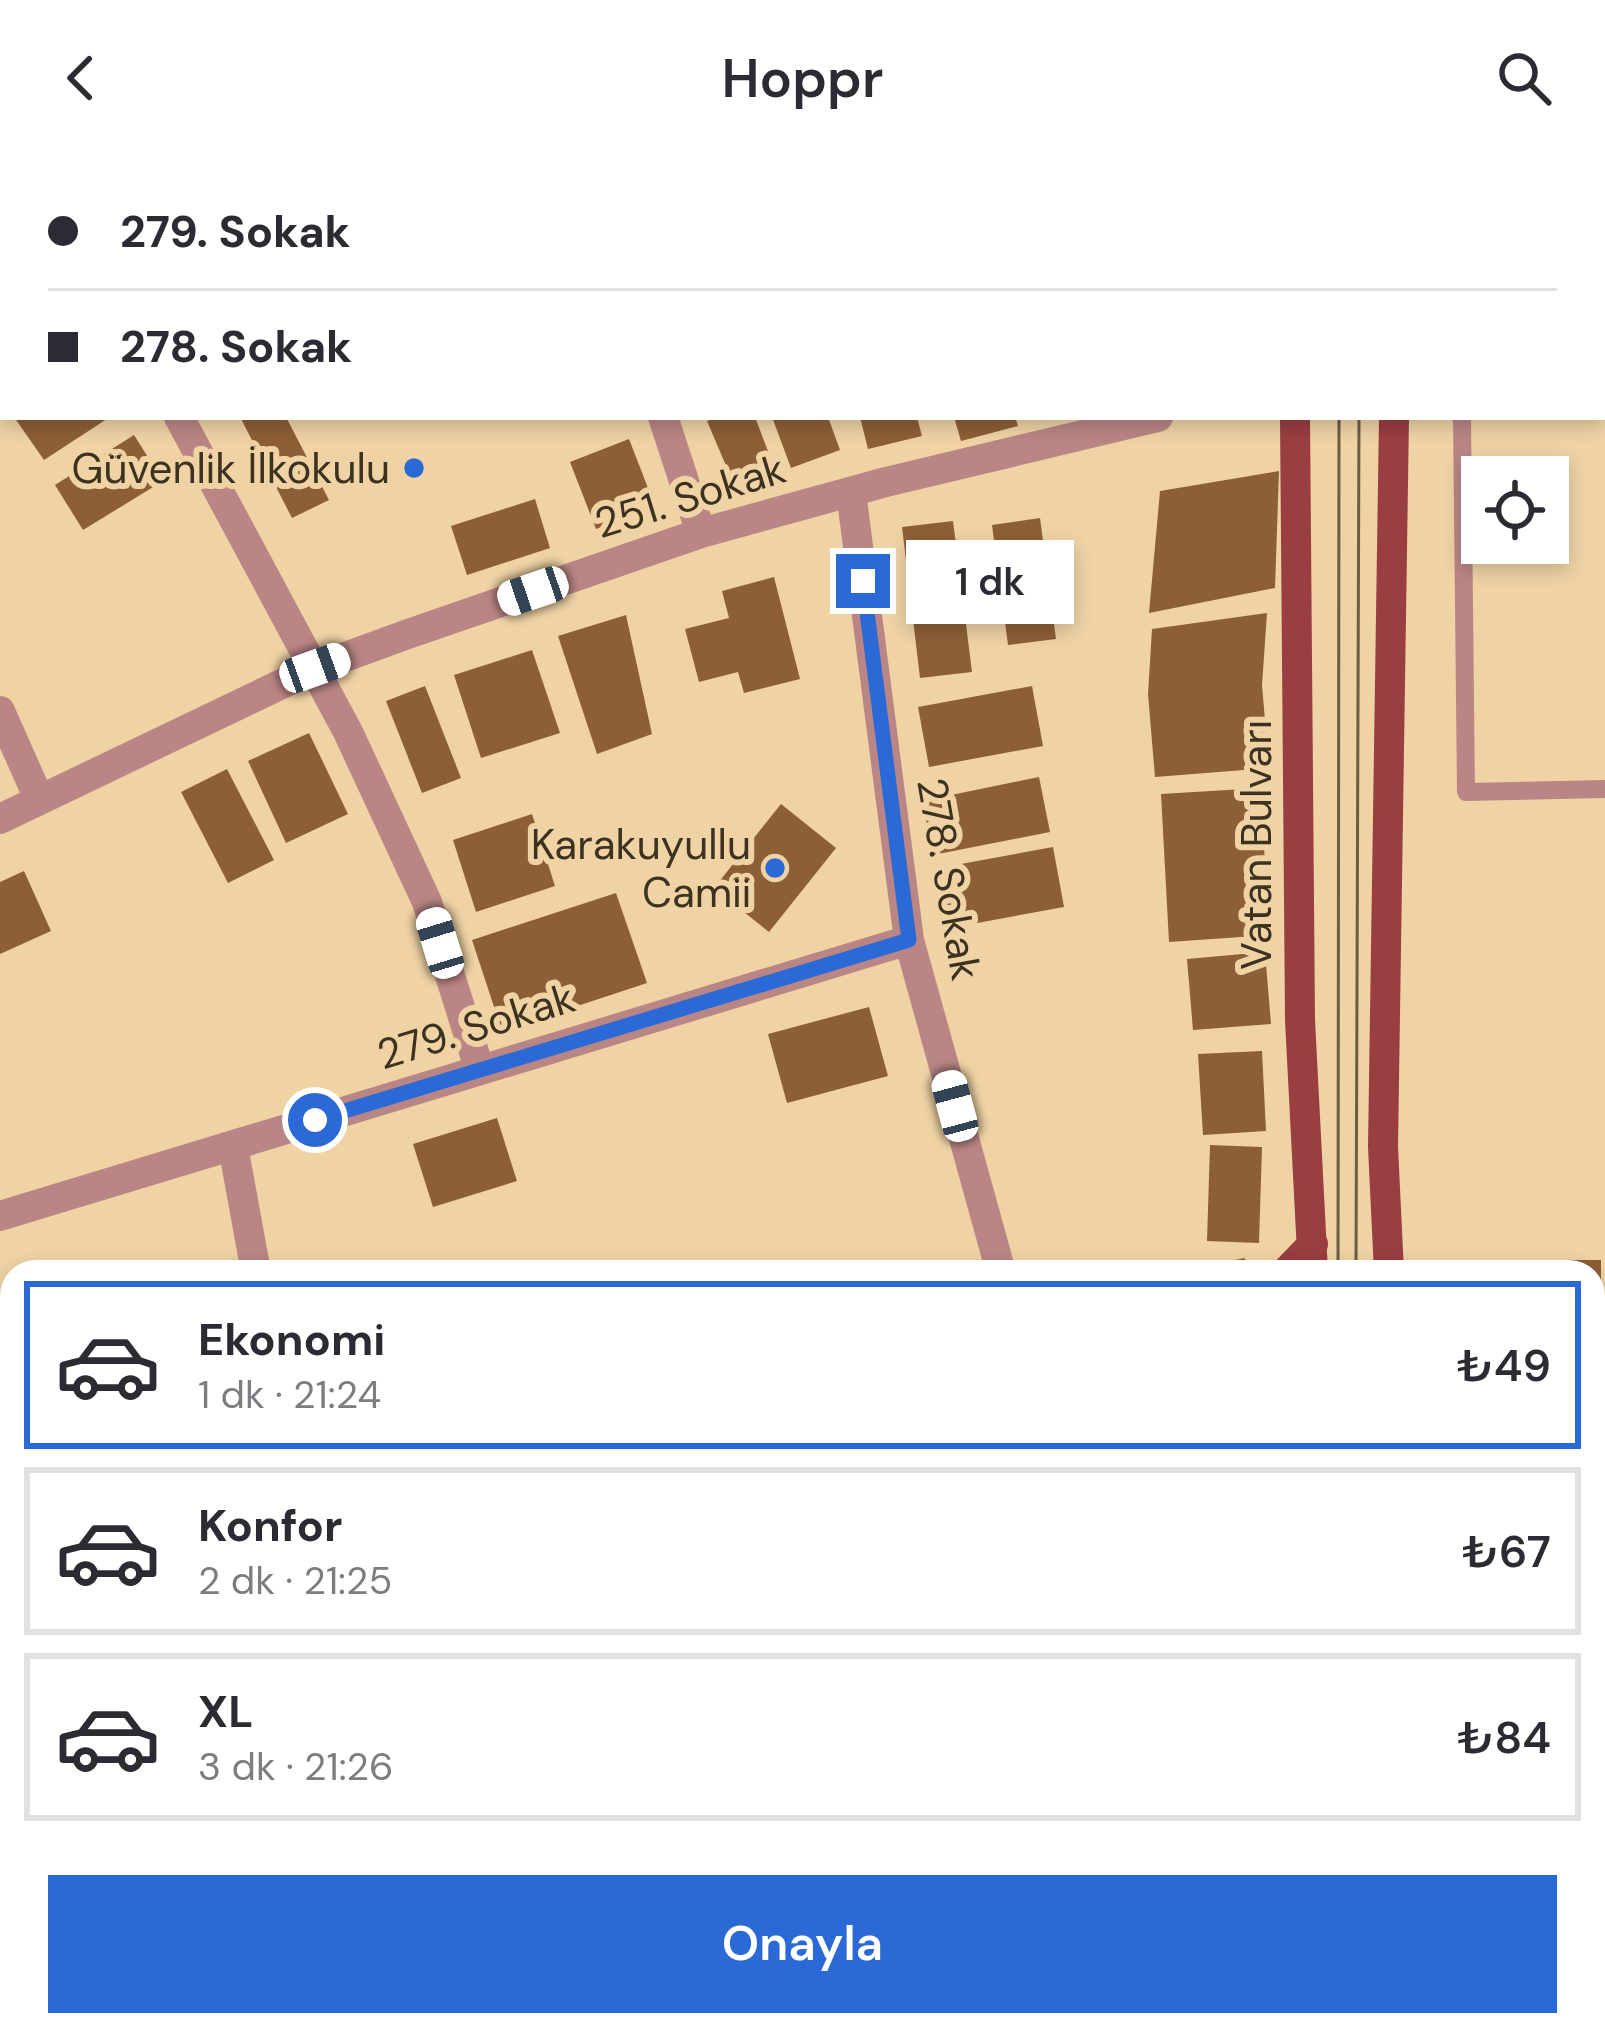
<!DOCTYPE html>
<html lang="tr">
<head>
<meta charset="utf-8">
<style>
	body { margin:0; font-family:"DM Sans",sans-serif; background:#f2f2f3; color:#2b2b33; height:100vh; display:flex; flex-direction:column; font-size:45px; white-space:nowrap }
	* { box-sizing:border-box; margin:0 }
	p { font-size:39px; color:#7c7c81 }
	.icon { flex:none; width:66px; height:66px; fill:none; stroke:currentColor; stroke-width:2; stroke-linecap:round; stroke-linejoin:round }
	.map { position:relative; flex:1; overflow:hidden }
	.drawer { position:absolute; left:0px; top:1104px; width:1605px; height:777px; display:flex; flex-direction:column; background:#fff; border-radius:36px 36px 0 0; box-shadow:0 6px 18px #0003 }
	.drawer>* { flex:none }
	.hud { position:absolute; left:0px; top:0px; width:1605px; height:264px; box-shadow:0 6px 18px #0003; display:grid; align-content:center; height:264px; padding:0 48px; background:#fff }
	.buttons { position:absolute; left:1461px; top:300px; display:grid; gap:24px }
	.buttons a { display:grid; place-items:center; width:108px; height:108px; border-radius:0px; background:#fff; box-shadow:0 6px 18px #0003; font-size:60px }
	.end { position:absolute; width:54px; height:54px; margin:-27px; border:15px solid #2a69d6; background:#fff; box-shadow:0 0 0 6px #fff }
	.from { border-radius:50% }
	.bubble { position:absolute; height:84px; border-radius:0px; background:#fff; box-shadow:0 6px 18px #0003; font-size:39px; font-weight:600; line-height:84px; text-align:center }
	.car { position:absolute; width:36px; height:72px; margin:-36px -18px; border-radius:15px; box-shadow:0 0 9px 3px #0007; background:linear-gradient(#fff 24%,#345 0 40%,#fff 0 76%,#345 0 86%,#fff 0) }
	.hud b { display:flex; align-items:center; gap:42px; height:114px; font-size:45px }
	.hud b+b { border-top:3px solid #e1e1e2 }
	.hud i { width:30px; height:30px; background:#2b2b33 }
	ul { padding:21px 0 0; list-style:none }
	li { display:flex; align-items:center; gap:36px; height:168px; margin:0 24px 18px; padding:0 24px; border:6px solid #e1e1e2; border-radius:0px }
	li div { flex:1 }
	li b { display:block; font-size:45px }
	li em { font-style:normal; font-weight:600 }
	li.on { border-color:#2a69d6 }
	li>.icon { width:108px; height:108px; stroke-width:1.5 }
	.action { display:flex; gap:24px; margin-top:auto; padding:24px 48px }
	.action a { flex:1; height:138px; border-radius:0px; background:#2a69d6; color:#fff; font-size:48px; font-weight:600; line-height:138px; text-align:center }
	header { display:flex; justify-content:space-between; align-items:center; height:156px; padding:0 48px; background:#fff; font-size:54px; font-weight:600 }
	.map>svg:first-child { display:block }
</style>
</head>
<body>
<header><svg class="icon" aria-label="back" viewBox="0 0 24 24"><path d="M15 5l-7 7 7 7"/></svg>Hoppr<svg class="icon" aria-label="search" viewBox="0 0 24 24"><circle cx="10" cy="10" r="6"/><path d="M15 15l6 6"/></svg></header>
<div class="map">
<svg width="1605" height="1879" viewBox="0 0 1605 1879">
	<rect width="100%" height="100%" fill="#efd3a5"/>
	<path fill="#8d5f36" d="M14,261H110L44,304Z
		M240,261H286L329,344L292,362Z
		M718,261H755L777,319L735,331L707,265Z
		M772,261H828L840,294L791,312Z
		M860,261H917L922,280L868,293Z
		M954,261H1015L1018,270L961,285Z
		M134,279L163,325L83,374L55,329Z
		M629,283L655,350L596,373L570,306Z
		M1279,315L1275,432L1149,457L1160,335Z
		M535,343L550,392L467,419L451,370Z
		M1040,362L1056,483L1008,489L992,369Z
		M953,365L972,516L920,522L902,371Z
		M774,421L800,523L744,537L738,516L699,526L685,473L729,462L722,435Z
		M1267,457L1262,529L1269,612L1155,621L1148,538L1152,473Z
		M626,459L652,578L597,598L558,480Z
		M532,494L560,577L481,602L454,519Z
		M425,530L461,622L422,637L386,545Z
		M1032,530L1043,590L929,611L918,551Z
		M309,577L348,658L286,687L248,605Z
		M227,613L274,704L228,727L181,636Z
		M1039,621L1050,676L933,699L922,645Z
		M1260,632L1270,779L1169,786L1161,638Z
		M781,648L836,692L769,776L714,732Z
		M532,658L555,730L476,756L453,684Z
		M1053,691L1064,751L950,772L939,712Z
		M24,715L51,775L0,798V726Z
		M616,737L647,827L502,875L472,784Z
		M1265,796L1271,868L1193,874L1187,803Z
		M869,851L888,920L787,947L768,878Z
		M1262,895L1266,975L1203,979L1198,898Z
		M497,962L517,1025L433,1051L413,988Z
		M1210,989L1262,991L1259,1087L1207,1085Z
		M1245,1102L1244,1116H1183V1114Z
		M1512,1104H1601V1166H1593V1116H1512Z
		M1593,1251H1601V1305L1593,1306Z
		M12,1590V1665L0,1681V1606Z
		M0,1832L12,1840V1869H37L31,1879H0Z
		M269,1869H381L373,1879H282Z
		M617,1869H699L691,1879H630Z
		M828,1869H909L903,1879H822Z
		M1189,1869H1273L1265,1879H1200Z"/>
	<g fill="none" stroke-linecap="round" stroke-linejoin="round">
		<path stroke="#ba8685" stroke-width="18" d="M1602,174H1605
			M1462,261L1466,636L1605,633
			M1593,1374L1605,1373
			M1476,1869V1879"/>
		<path stroke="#ba8685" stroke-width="30" d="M29,0L31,3
			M566,0L567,3
			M1156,0L1157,3
			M306,3L312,0
			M674,3L680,0
			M179,261L348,576L427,746L479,912
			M663,261L701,377
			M851,336L909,784L1001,1116
			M0,555L39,643
			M0,663L315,512L408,478L701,377L886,326L1158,261
			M233,990L256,1116
			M0,1060L909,784
			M0,1476L12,1485
			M525,1869L538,1879
			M233,1879L240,1869"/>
		<path stroke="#a85e5e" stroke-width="30" d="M1316,1869V1879
			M1405,1869V1879"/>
		<path stroke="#993e41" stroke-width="30" d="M1294,0V3
			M1392,0V3
			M1295,261L1300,864L1313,1116
			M1286,1116L1313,1088
			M1389,1116L1383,991L1394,261
			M926,1879L931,1869
			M962,1879L967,1869"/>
		<path stroke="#6c5c42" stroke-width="3" d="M1340,3V0
			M1361,3V0
			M1338,1116L1339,261
			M1356,1116L1359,261
			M1341,1869V1879
			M1359,1879L1360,1869"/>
	</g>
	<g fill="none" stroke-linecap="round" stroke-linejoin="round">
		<path stroke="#2a69d6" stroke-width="15" d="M315,964L909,784L863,425"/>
	</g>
	<g fill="#2a69d6" stroke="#efd3a5" stroke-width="4.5">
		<circle cx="414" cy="312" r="12"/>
		<circle cx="775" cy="712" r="12"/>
	</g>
	<g text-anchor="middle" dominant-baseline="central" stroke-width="12" stroke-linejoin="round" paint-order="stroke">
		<g font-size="42" fill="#3d321f" stroke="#efd3a5" text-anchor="end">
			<text x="390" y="312">Güvenlik İlkokulu</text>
			<text x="751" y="688">Karakuyullu<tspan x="751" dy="48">Camii</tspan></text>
		</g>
		<g font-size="42" fill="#3d321f" stroke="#efd3a5">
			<text transform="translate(690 340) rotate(-17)">251. Sokak</text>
			<text transform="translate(1256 689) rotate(-90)">Vatan Bulvarı</text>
			<text transform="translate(949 723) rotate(80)">278. Sokak</text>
			<text transform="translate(476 870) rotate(-17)">279. Sokak</text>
		</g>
	</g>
</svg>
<div class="buttons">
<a><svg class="icon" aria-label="locate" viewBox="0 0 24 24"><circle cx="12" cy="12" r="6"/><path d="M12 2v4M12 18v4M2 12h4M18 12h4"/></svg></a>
</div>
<i class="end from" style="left:315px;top:964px"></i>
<i class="end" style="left:863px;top:425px"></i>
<div class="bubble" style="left:906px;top:384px;width:168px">1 dk</div>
<i class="car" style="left:533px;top:435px;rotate:251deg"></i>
<i class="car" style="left:315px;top:512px;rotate:70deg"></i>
<i class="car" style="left:440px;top:787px;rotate:343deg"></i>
<i class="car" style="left:955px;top:950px;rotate:345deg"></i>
<div class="hud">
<b><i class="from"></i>279. Sokak</b>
<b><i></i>278. Sokak</b>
</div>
<section class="drawer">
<ul>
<li class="on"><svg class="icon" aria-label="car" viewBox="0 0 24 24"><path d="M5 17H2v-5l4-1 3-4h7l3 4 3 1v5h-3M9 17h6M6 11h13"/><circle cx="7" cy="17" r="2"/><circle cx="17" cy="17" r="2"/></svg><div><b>Ekonomi</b><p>1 dk · 21:24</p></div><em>₺49</em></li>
<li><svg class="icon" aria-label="car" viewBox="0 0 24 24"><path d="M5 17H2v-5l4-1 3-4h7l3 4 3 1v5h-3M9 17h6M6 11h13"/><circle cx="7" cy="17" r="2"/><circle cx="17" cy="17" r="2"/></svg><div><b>Konfor</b><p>2 dk · 21:25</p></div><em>₺67</em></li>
<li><svg class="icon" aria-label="car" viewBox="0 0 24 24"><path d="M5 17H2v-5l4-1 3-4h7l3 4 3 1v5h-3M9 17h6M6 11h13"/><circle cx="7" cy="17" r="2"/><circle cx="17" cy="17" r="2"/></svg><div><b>XL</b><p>3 dk · 21:26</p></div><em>₺84</em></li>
</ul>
<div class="action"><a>Onayla</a></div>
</section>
</div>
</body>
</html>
